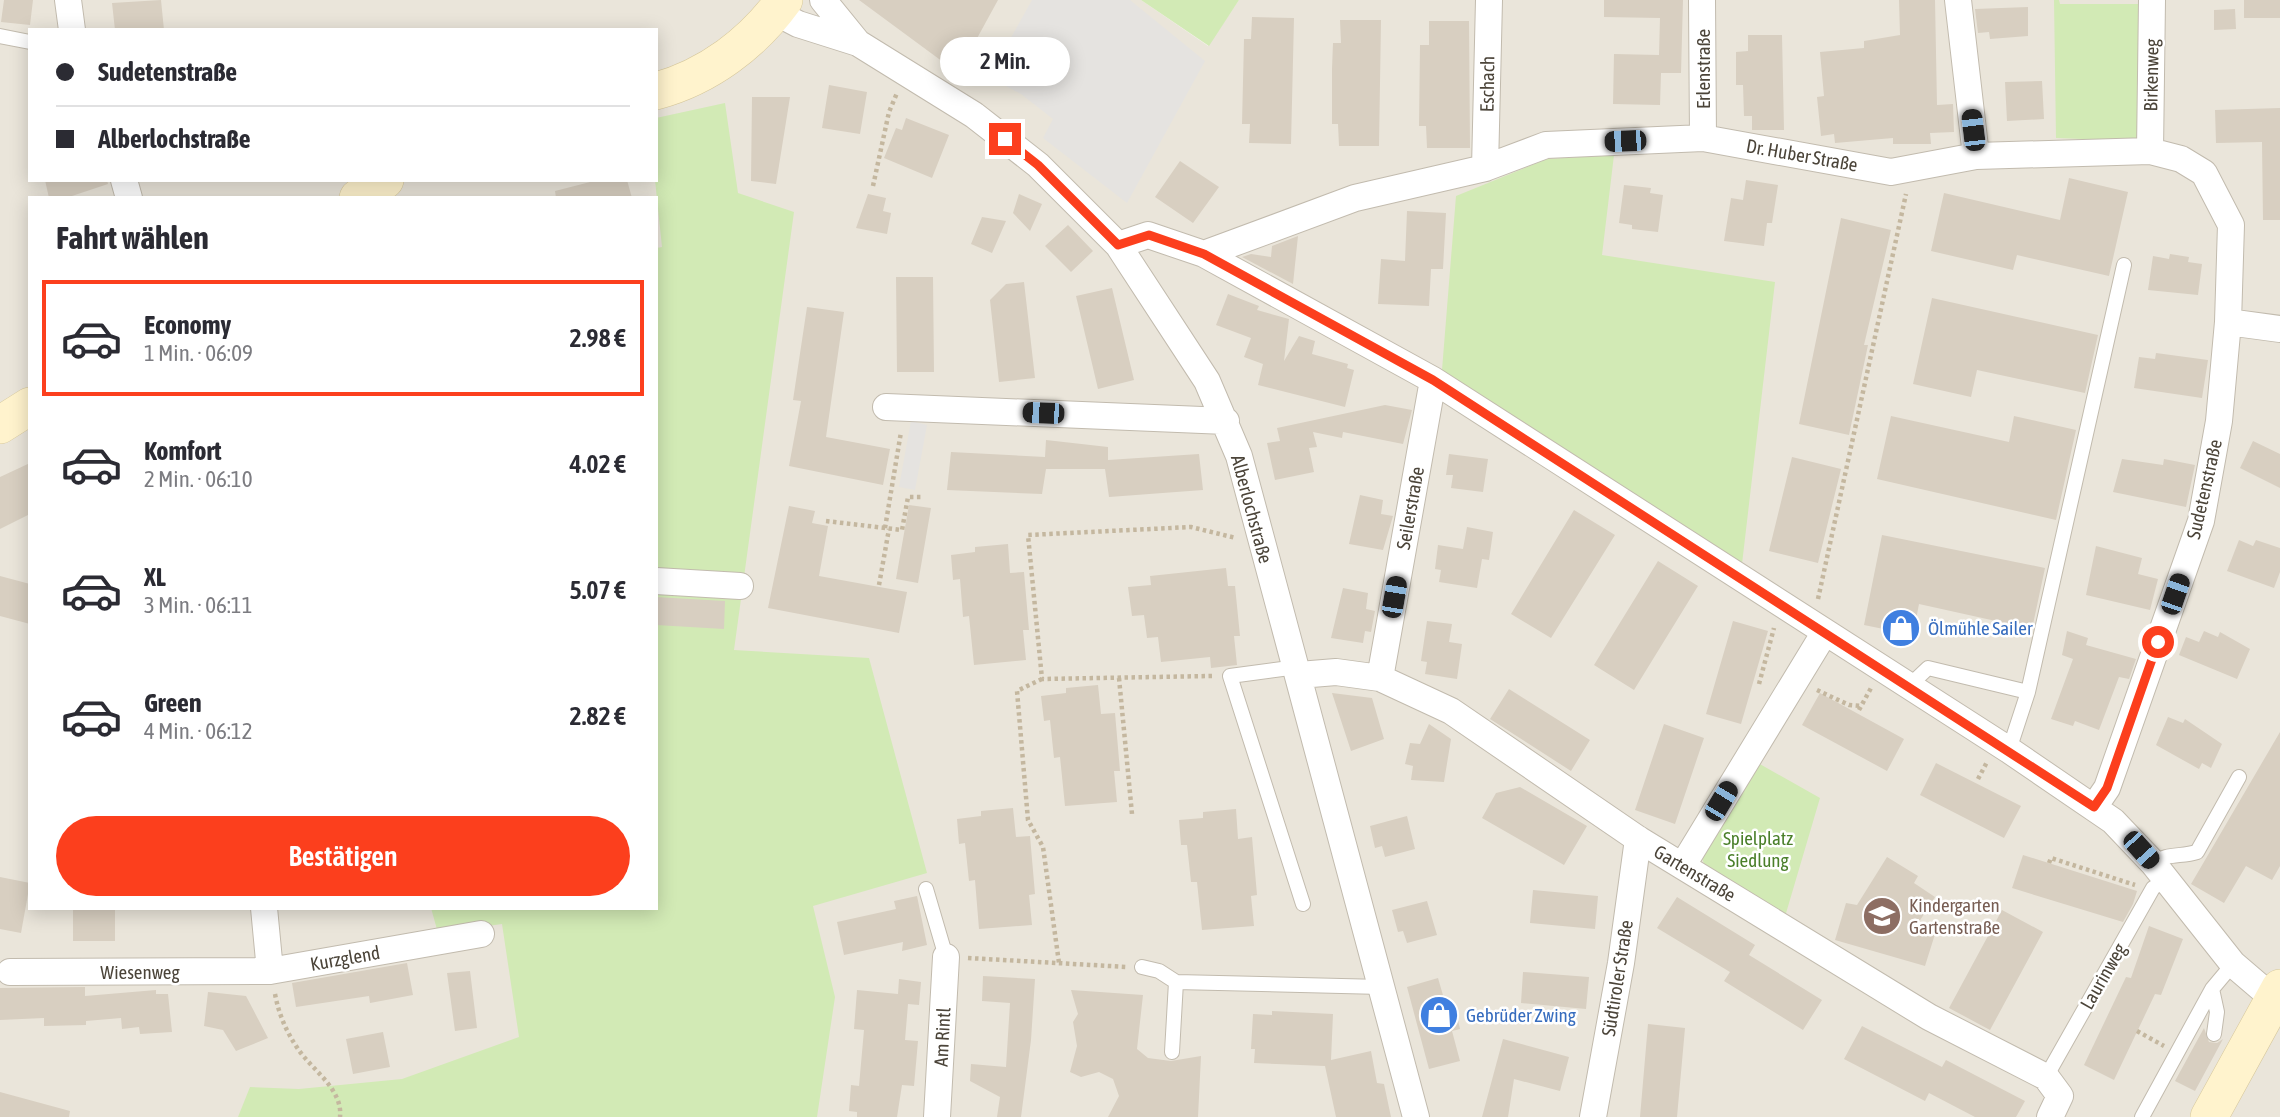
<!DOCTYPE html>
<html lang="de">
<head>
<meta charset="utf-8">
<style>
	body { margin:0; font-family:"Asap Condensed",sans-serif; background:#f7f7f7; color:#2b2b33; height:100vh; display:flex; flex-direction:column; font-size:26px; white-space:nowrap }
	* { box-sizing:border-box; margin:0 }
	p { font-size:23px; color:#7c7c81 }
	.icon { flex:none; width:38px; height:38px; fill:none; stroke:currentColor; stroke-width:2; stroke-linecap:round; stroke-linejoin:round }
	.map { position:relative; flex:1; overflow:hidden }
	.drawer { position:absolute; left:28px; top:196px; width:630px; height:714px; display:flex; flex-direction:column; background:#fff; border-radius:0px; box-shadow:0 4px 18px #0003 }
	.drawer>* { flex:none }
	.guide { position:absolute; left:28px; top:28px; width:630px; height:154px; border-radius:0px; box-shadow:0 4px 18px #0003; display:grid; align-content:center; height:154px; padding:0 28px; background:#fff }
	.end { position:absolute; width:32px; height:32px; margin:-16px; border:9px solid #fc3f1d; background:#fff; box-shadow:0 0 0 4px #fff }
	.from { border-radius:50% }
	.bubble { position:absolute; height:49px; border-radius:24px; background:#fff; box-shadow:0 4px 18px #0003; font-size:23px; font-weight:600; line-height:49px; text-align:center }
	.car { position:absolute; width:21px; height:42px; margin:-21px -10px; border-radius:9px; box-shadow:0 0 5px 2px #0007; background:linear-gradient(#222 24%,#8ab4d8 0 40%,#222 0 76%,#8ab4d8 0 86%,#222 0) }
	.guide b { display:flex; align-items:center; gap:24px; height:66px; font-size:26px }
	.guide b+b { border-top:2px solid #e1e1e2 }
	.guide i { width:18px; height:18px; background:#2b2b33 }
	ul { padding:0; list-style:none }
	li { display:flex; align-items:center; gap:21px; height:116px; margin:0 14px 10px; padding:0 14px; border:4px solid transparent; border-radius:0px }
	li div { flex:1 }
	li b { display:block; font-size:26px }
	li em { font-style:normal; font-weight:600 }
	li.current { border-color:#fc3f1d }
	li>.icon { width:63px; height:63px; stroke-width:1.5 }
	h2 { padding:0 28px; font-size:32px; line-height:84px }
	.action { display:flex; gap:14px; margin-top:auto; padding:14px 28px }
	.action a { flex:1; height:80px; border-radius:42px; background:#fc3f1d; color:#fff; font-size:28px; font-weight:600; line-height:80px; text-align:center }
	.map>svg:first-child { display:block }
</style>
</head>
<body>
<div class="map">
<svg width="2280" height="1117" viewBox="0 0 2280 1117">
	<rect width="100%" height="100%" fill="#f6f3ec"/>
	<path fill="#eae5da" fill-rule="evenodd" d="M0,0H1141L1208,46L1239,0H2280V1117H0ZM30,30H656V180H30ZM30,198H656V908H30Z"/>
	<path fill="#d2eab5" d="M1141,0H1239L1209,46Z
		M2054,0H2059L2060,4H2148L2142,132L2135,141L2056,138Z
		M725,103L738,193L794,212L734,650L869,658L927,873L813,906L835,997L817,1117H238L250,1087L299,1089L402,1079L519,1037L502,924L438,933L431,908H656V248L662,247L655,180L656,118Z
		M1614,155L1602,255L1775,282L1742,564L1442,370L1456,196L1547,159Z
		M1758,763L1820,798L1784,920L1706,870L1701,855Z"/>
	<path fill="#e5e3e0" d="M1032,0H1130L1205,61L1127,203L1043,138L1053,119L1021,94L989,77Z
		M911,421L927,425L915,490L899,487Z"/>
	<path fill="#d8cfc1" d="M4,0H33L30,25L1,22Z
		M161,0L164,30H115L112,3Z
		M859,0H998L958,73Z
		M1604,0H1683L1681,73H1661L1660,105L1613,104L1614,54L1659,55L1660,18L1604,17Z
		M1899,0H1935L1937,105L1953,104L1954,132L1930,133L1931,144H1893V138L1835,143L1834,134L1821,136L1817,97L1824,96L1820,52L1864,48V41L1900,35Z
		M2244,0H2280V18H2244Z
		M2028,7V36L1990,39L1989,32L1978,33L1975,9Z
		M2235,9L2236,29L2214,30V10Z
		M1252,17L1294,18L1291,144L1249,143L1250,124H1242L1244,39H1251Z
		M1340,20H1381L1379,146H1339L1338,124H1332V69L1333,43H1341Z
		M1429,21H1469L1470,148H1427L1426,126H1419L1420,45H1429Z
		M1748,35H1782L1784,130H1752V116H1744L1743,85H1736V52L1748,51Z
		M2042,81L2044,119L2007,121L2005,82Z
		M829,85L867,92L860,134L822,128Z
		M752,97H790L776,184L751,181Z
		M2280,108V220H2263L2262,142L2216,143L2215,110Z
		M906,118L949,135L932,178L884,158L896,128L902,130Z
		M1180,161L1219,187L1193,223L1155,197Z
		M2069,178L2128,192L2109,276L2017,255L2013,270L1931,251L1944,193L2060,220Z
		M45,180H107L108,184L66,198H49Z
		M598,180H627L632,198H556L555,191Z
		M1746,180L1778,185L1772,223H1767L1764,246L1724,241L1731,198L1743,200Z
		M1624,185L1651,188L1650,193L1663,195L1658,232L1632,229V225L1619,223Z
		M868,194L886,198L883,211L891,213L887,234L856,228Z
		M1019,194L1042,204L1030,231L1013,213Z
		M1407,211L1446,213L1443,269H1431L1429,306L1378,304L1381,259L1405,261Z
		M982,217L1006,221L992,253L971,244Z
		M1841,218L1891,230L1864,345H1868L1849,435L1799,424Z
		M1068,225L1093,251L1071,272L1045,246Z
		M1298,236L1293,284L1242,257L1251,254L1271,257L1272,246Z
		M2170,254L2189,257L2188,262L2202,264L2198,295L2148,290L2153,256L2169,259Z
		M896,277H933L934,372H897Z
		M1024,282L1035,378L999,382L990,300L1006,284Z
		M1112,288L1134,380L1098,389L1076,296Z
		M1228,294L1259,306L1257,310L1289,319L1284,361L1299,336L1315,341L1312,354L1348,364L1347,368L1354,370L1345,407L1258,385L1263,364L1244,357L1251,338L1216,325Z
		M1932,298L2098,335L2085,393L1977,370L1971,397L1913,384Z
		M807,307L844,312L826,437L890,449L883,485L789,466L801,401L793,400Z
		M2156,353L2208,360L2202,398L2134,388L2139,357L2155,359Z
		M1385,405L1412,410L1403,444L1343,432L1342,438L1313,432L1317,447L1309,448L1314,472L1275,480L1267,443L1280,441L1277,428Z
		M1891,416L2009,442L2014,416L2076,430L2056,520L1877,479Z
		M1046,440L1108,447V460L1199,454L1203,490L1109,497L1105,469H1046L1042,494L947,490L951,452L1045,457Z
		M2253,441L2280,454V488L2240,468Z
		M1449,454L1488,459L1483,492L1451,488L1453,475H1446Z
		M1792,457L1841,469L1818,563L1769,551Z
		M2122,459L2163,465L2164,459L2195,465L2186,507L2113,492Z
		M30,463V514L0,529V477Z
		M1360,495L1383,500L1381,514L1393,516L1383,550L1349,544Z
		M909,505L931,508L918,583L896,579Z
		M789,506L815,511L812,523L828,526L819,576L907,592L899,633L768,608Z
		M1574,510L1615,535L1551,638L1511,614Z
		M1467,527L1493,532L1489,560L1482,559L1477,588L1439,582L1441,570L1435,569L1438,545L1463,549Z
		M1882,535L2045,568L2032,629L1919,604L1913,635L1864,625Z
		M2239,540L2253,546L2256,540L2280,548V572L2274,588L2227,571Z
		M1008,544L1010,573L1024,572L1029,630H1023L1026,660L974,665L969,616L963,617L960,579L953,580L951,555L975,552V547Z
		M2096,546L2142,558L2138,574L2158,579L2150,610L2086,595Z
		M1658,561L1698,586L1634,690L1594,665Z
		M1226,568L1228,586H1235L1240,636H1234L1237,665L1211,668L1210,657L1161,662L1158,637L1147,638L1144,615L1132,616L1128,587L1151,585L1150,576Z
		M0,576L30,584V624L0,616Z
		M1343,588L1368,593L1366,609L1375,611L1371,632L1365,631L1363,643L1331,638Z
		M656,597L725,601L724,629L656,625Z
		M1427,621L1452,624L1449,642L1462,644L1457,679L1425,674L1427,662L1421,661Z
		M1733,621L1768,631L1741,724L1706,714Z
		M2067,631L2088,638L2086,645L2136,659L2129,679L2119,677L2099,730L2075,721L2073,726L2051,719L2073,659L2062,655Z
		M2204,631L2218,637L2220,632L2250,649L2237,679L2179,655L2186,637L2199,642Z
		M1098,685L1101,714L1115,713L1120,771H1114L1117,802L1065,806L1060,757L1054,758L1050,720L1044,721L1041,696L1066,693V688Z
		M1509,689L1590,740L1571,771L1490,719Z
		M1332,693L1372,698L1384,739L1351,751Z
		M1820,693L1904,739L1887,771L1802,725Z
		M2168,717L2183,723L2185,719L2222,744L2211,768L2202,763L2199,769L2156,745Z
		M1429,724L1451,739L1444,782L1411,780L1413,766L1405,764L1410,743L1420,744Z
		M1664,724L1704,738L1675,824L1635,810Z
		M2280,732V866L2272,880L2246,866L2224,903L2191,884Z
		M1936,763L2021,806L2004,838L1920,795Z
		M1520,787L1587,826L1564,865L1482,818L1496,793Z
		M1013,808L1016,837L1030,836L1035,894L1029,895L1032,925L979,929L975,880L969,881L965,843L959,844L957,819L981,816V811Z
		M1236,809L1238,839L1252,837L1257,895L1251,896L1254,926L1202,930L1197,882H1191L1187,845H1181L1179,820L1203,818V812Z
		M1407,816L1415,849L1385,857L1382,846L1375,848L1370,826Z
		M2023,855L2137,891L2133,904L2123,922L2012,888Z
		M1887,857L1918,876L1914,883L1935,897L1917,925L1936,931L1925,966L1835,940L1846,903L1857,905Z
		M0,877L30,883L21,933L0,929Z
		M1533,890L1598,896L1595,929L1530,923Z
		M917,896L927,945L902,951L903,942L844,955L837,922L896,909L894,901Z
		M1677,897L1755,945L1749,955L1822,1000L1803,1030L1724,981L1730,972L1657,928Z
		M1427,901L1437,935L1407,943L1403,931L1398,932L1392,910Z
		M73,908H115V941H73Z
		M2002,910L2043,932L1990,1030L1949,1008Z
		M2149,926L2183,939L2161,995L2155,994L2114,1080L2084,1065L2126,977L2131,978Z
		M407,963L413,995L370,1003L369,996L296,1007L292,983Z
		M470,971L477,1028L455,1031L447,973Z
		M1523,972L1589,977L1586,1009L1521,1003Z
		M983,976L1035,979L1031,1040L1021,1117H997L1000,1097L970,1081L971,1064L1006,1067L1010,1003L982,1001Z
		M1438,978L1447,1009L1455,1007L1460,1029L1452,1031L1460,1061L1429,1069L1407,987Z
		M899,979L921,982L919,1005L908,1004L905,1040L918,1041L914,1086L902,1085L897,1117H857V1112L849,1111L851,1085L859,1086L864,1030L854,1029L857,990L898,994Z
		M85,987V996L156,990V994H168L172,1032L140,1034L139,1027L122,1029L121,1018L86,1021V1025L44,1026V1018L0,1020V988Z
		M1071,990L1143,995L1137,1049L1148,1058L1171,1061L1201,1056L1198,1117H1108L1119,1096L1113,1079L1099,1072L1081,1077L1070,1072L1077,1046L1073,1022L1078,1014Z
		M208,992L246,996L268,1038L236,1051L223,1030L204,1026Z
		M1272,1011L1333,1014L1331,1060L1371,1051L1377,1083L1384,1084L1391,1117H1336L1325,1066L1254,1063L1255,1049H1251L1253,1014L1272,1015Z
		M1648,1024L1685,1028L1677,1117H1640Z
		M1862,1026L1942,1067L1946,1060L2025,1101L2016,1117H1975L1929,1093L1925,1101L1844,1059Z
		M2204,1028L2209,1042L2217,1043L2223,1039L2195,1091L2175,1081Z
		M383,1032L390,1067L353,1074L346,1039Z
		M1503,1039L1569,1057L1560,1091L1514,1079L1508,1117H1482Z
		M0,1092L70,1111L69,1117H0Z"/>
	<g fill="none" stroke-linecap="round" stroke-linejoin="round">
		<g stroke="#c2bbae" stroke-width="16">
			<path id="lane" d="M0,36L30,42
				M1297,667L1230,676L1303,904
				M1909,686L1928,668L2028,692L2009,750
				M2028,692L2124,265
				M2153,863C2167,853 2181,857 2197,852L2239,777
				M926,889L946,957
				M1142,967L1159,971L1176,982L1382,987
				M2212,989L2217,1012L2214,1034
				M1172,1052L1176,982
				M2046,1077L2153,888L2165,880
				M2142,1117L2212,989L2233,964"/>
		</g>
		<g stroke="#c2bbae" stroke-width="28">
			<path id="street" d="M68,0L72,30
				M823,0L858,43
				M1702,0L1703,138
				M1958,0L1976,156
				M775,12L798,24L858,43L974,115L1038,165L1118,245L1207,381L1239,456L1416,1117
				M2150,151L2152,0
				M1485,168L1489,0
				M124,180L129,198
				M1118,245L1148,235L1204,254L1433,380L2009,750L2113,821L2153,863L2233,964L2274,999
				M1204,254L1355,198L1485,168L1546,145L1703,138L1891,172L1976,156L2150,151L2181,159L2204,173L2231,225L2228,322L2280,329
				M886,407L1226,421
				M656,581L740,586
				M1299,675L1336,672L1380,678L1451,711L1638,839L1929,1017L2046,1077L2060,1096L2050,1117
				M1380,678L1433,380
				M2094,807L2107,788L2201,521L2219,421L2228,322
				M1683,865L1825,632
				M264,908L270,971
				M10,972L270,971L481,934
				M937,1117L946,957
				M1593,1117L1621,963L1638,839"/>
		</g>
		<g stroke="#d6c79b" stroke-width="38">
			<path id="secondary" d="M656,91C708,77 753,43 784,0
				M358,198L385,180
				M0,425L30,406
				M2209,1117L2280,988"/>
		</g>
		<path stroke="#c4b79f" stroke-width="4.5" stroke-dasharray="3.5 3.5" stroke-linecap="butt" d="M873,186L889,112L897,93
			M826,521L902,530L908,497H923
			M885,528L901,432
			M879,585L889,529
			M1818,599L1906,194
			M1212,676L1042,679L1028,535L1191,527L1236,538
			M1119,678L1132,814
			M1042,679L1017,691L1028,820L1043,847L1059,963
			M1759,684L1774,628
			M1817,690L1849,705L1861,706
			M1859,710L1871,688
			M1978,779L1987,762
			M2049,863L2051,858L2135,885
			M968,958L1127,967
			M275,994C279,1015 286,1031 298,1049C312,1070 343,1089 340,1117
			M2137,1031L2164,1046"/>
		<use href="#lane" stroke="#fff" stroke-width="14"/>
		<use href="#street" stroke="#fff" stroke-width="26"/>
		<use href="#secondary" stroke="#fff3cd" stroke-width="37"/>
	</g>
	<g fill="none" stroke-linecap="round" stroke-linejoin="round">
		<path stroke="#fc3f1d" stroke-width="9" d="M1005,139L1038,165L1118,245L1149,235L1204,254L1433,380L2094,807L2107,788L2158,642"/>
	</g>
	<defs>
		<g id="shop-disc" transform="scale(2.0125)"><circle r="9.5" fill="#3f7fe0" stroke="#fff"/><path d="M-5-2.5h2.3a2.7 3.5 0 0 1 5.4 0H5L5.5 6h-11ZM-1.5-2.5h3a1.5 2.3 0 0 0-3 0Z" fill="#fff"/></g>
		<g id="school-disc" transform="scale(2.0125)"><circle r="9.5" fill="#8d6e63" stroke="#fff"/><path d="M0-5L7-2L0 1L-7-2ZM-4 1L0 2.5L4 1V4Q0 6-4 4Z" fill="#fff"/></g>
	</defs>
	<g fill-rule="evenodd">
		<use href="#shop-disc" x="1901" y="628"/>
		<use href="#school-disc" x="1882" y="916"/>
		<use href="#shop-disc" x="1439" y="1015"/>
	</g>
	<g text-anchor="middle" dominant-baseline="central" stroke-width="5" stroke-linejoin="round" paint-order="stroke">
		<g font-size="19" fill="#4b4439" stroke="#fff">
			<text transform="translate(1703 69) rotate(-90)">Erlenstraße</text>
			<text transform="translate(2151 75) rotate(-89)">Birkenweg</text>
			<text transform="translate(1487 84) rotate(-89)">Eschach</text>
			<text transform="translate(1802 155) rotate(10)">Dr. Huber Straße</text>
			<text transform="translate(2204 489) rotate(-77)">Sudetenstraße</text>
			<text transform="translate(1410 508) rotate(-80)">Seilerstraße</text>
			<text transform="translate(1252 509) rotate(75)">Alberlochstraße</text>
			<text transform="translate(1695 873) rotate(31)">Gartenstraße</text>
			<text transform="translate(345 958) rotate(-10)">Kurzglend</text>
			<text x="140" y="972">Wiesenweg</text>
			<text transform="translate(2103 976) rotate(-60)">Laurinweg</text>
			<text transform="translate(1617 978) rotate(-81)">Südtiroler Straße</text>
			<text transform="translate(942 1037) rotate(-87)">Am Rintl</text>
		</g>
		<g font-size="19" fill="#366cbe" stroke="#fff" text-anchor="start">
			<text x="1928" y="628">Ölmühle Sailer</text>
			<text x="1466" y="1015">Gebrüder Zwing</text>
		</g>
		<g font-size="19" fill="#4a7f2a" stroke="#fff">
			<text x="1758" y="838">Spielplatz<tspan x="1758" dy="22">Siedlung</tspan></text>
		</g>
		<g font-size="19" fill="#785e54" stroke="#fff" text-anchor="start">
			<text x="1909" y="905">Kindergarten<tspan x="1909" dy="22">Gartenstraße</tspan></text>
		</g>
	</g>
</svg>
<i class="end from" style="left:2158px;top:642px"></i>
<i class="end" style="left:1005px;top:139px"></i>
<div class="bubble" style="left:940px;top:37px;width:130px">2 Min.</div>
<i class="car" style="left:1973px;top:130px;rotate:353deg"></i>
<i class="car" style="left:1625px;top:141px;rotate:268deg"></i>
<i class="car" style="left:1043px;top:413px;rotate:272deg"></i>
<i class="car" style="left:2175px;top:594px;rotate:19deg"></i>
<i class="car" style="left:1394px;top:597px;rotate:10deg"></i>
<i class="car" style="left:1721px;top:801px;rotate:31deg"></i>
<i class="car" style="left:2141px;top:850px;rotate:138deg"></i>
<div class="guide">
<b><i class="from"></i>Sudetenstraße</b>
<b><i></i>Alberlochstraße</b>
</div>
<section class="drawer">
<h2>Fahrt wählen</h2>
<ul>
<li class="current"><svg class="icon" aria-label="car" viewBox="0 0 24 24"><path d="M5 17H2v-5l4-1 3-4h7l3 4 3 1v5h-3M9 17h6M6 11h13"/><circle cx="7" cy="17" r="2"/><circle cx="17" cy="17" r="2"/></svg><div><b>Economy</b><p>1 Min. · 06:09</p></div><em>2.98 €</em></li>
<li><svg class="icon" aria-label="car" viewBox="0 0 24 24"><path d="M5 17H2v-5l4-1 3-4h7l3 4 3 1v5h-3M9 17h6M6 11h13"/><circle cx="7" cy="17" r="2"/><circle cx="17" cy="17" r="2"/></svg><div><b>Komfort</b><p>2 Min. · 06:10</p></div><em>4.02 €</em></li>
<li><svg class="icon" aria-label="car" viewBox="0 0 24 24"><path d="M5 17H2v-5l4-1 3-4h7l3 4 3 1v5h-3M9 17h6M6 11h13"/><circle cx="7" cy="17" r="2"/><circle cx="17" cy="17" r="2"/></svg><div><b>XL</b><p>3 Min. · 06:11</p></div><em>5.07 €</em></li>
<li><svg class="icon" aria-label="car" viewBox="0 0 24 24"><path d="M5 17H2v-5l4-1 3-4h7l3 4 3 1v5h-3M9 17h6M6 11h13"/><circle cx="7" cy="17" r="2"/><circle cx="17" cy="17" r="2"/></svg><div><b>Green</b><p>4 Min. · 06:12</p></div><em>2.82 €</em></li>
</ul>
<div class="action"><a>Bestätigen</a></div>
</section>
</div>
</body>
</html>
